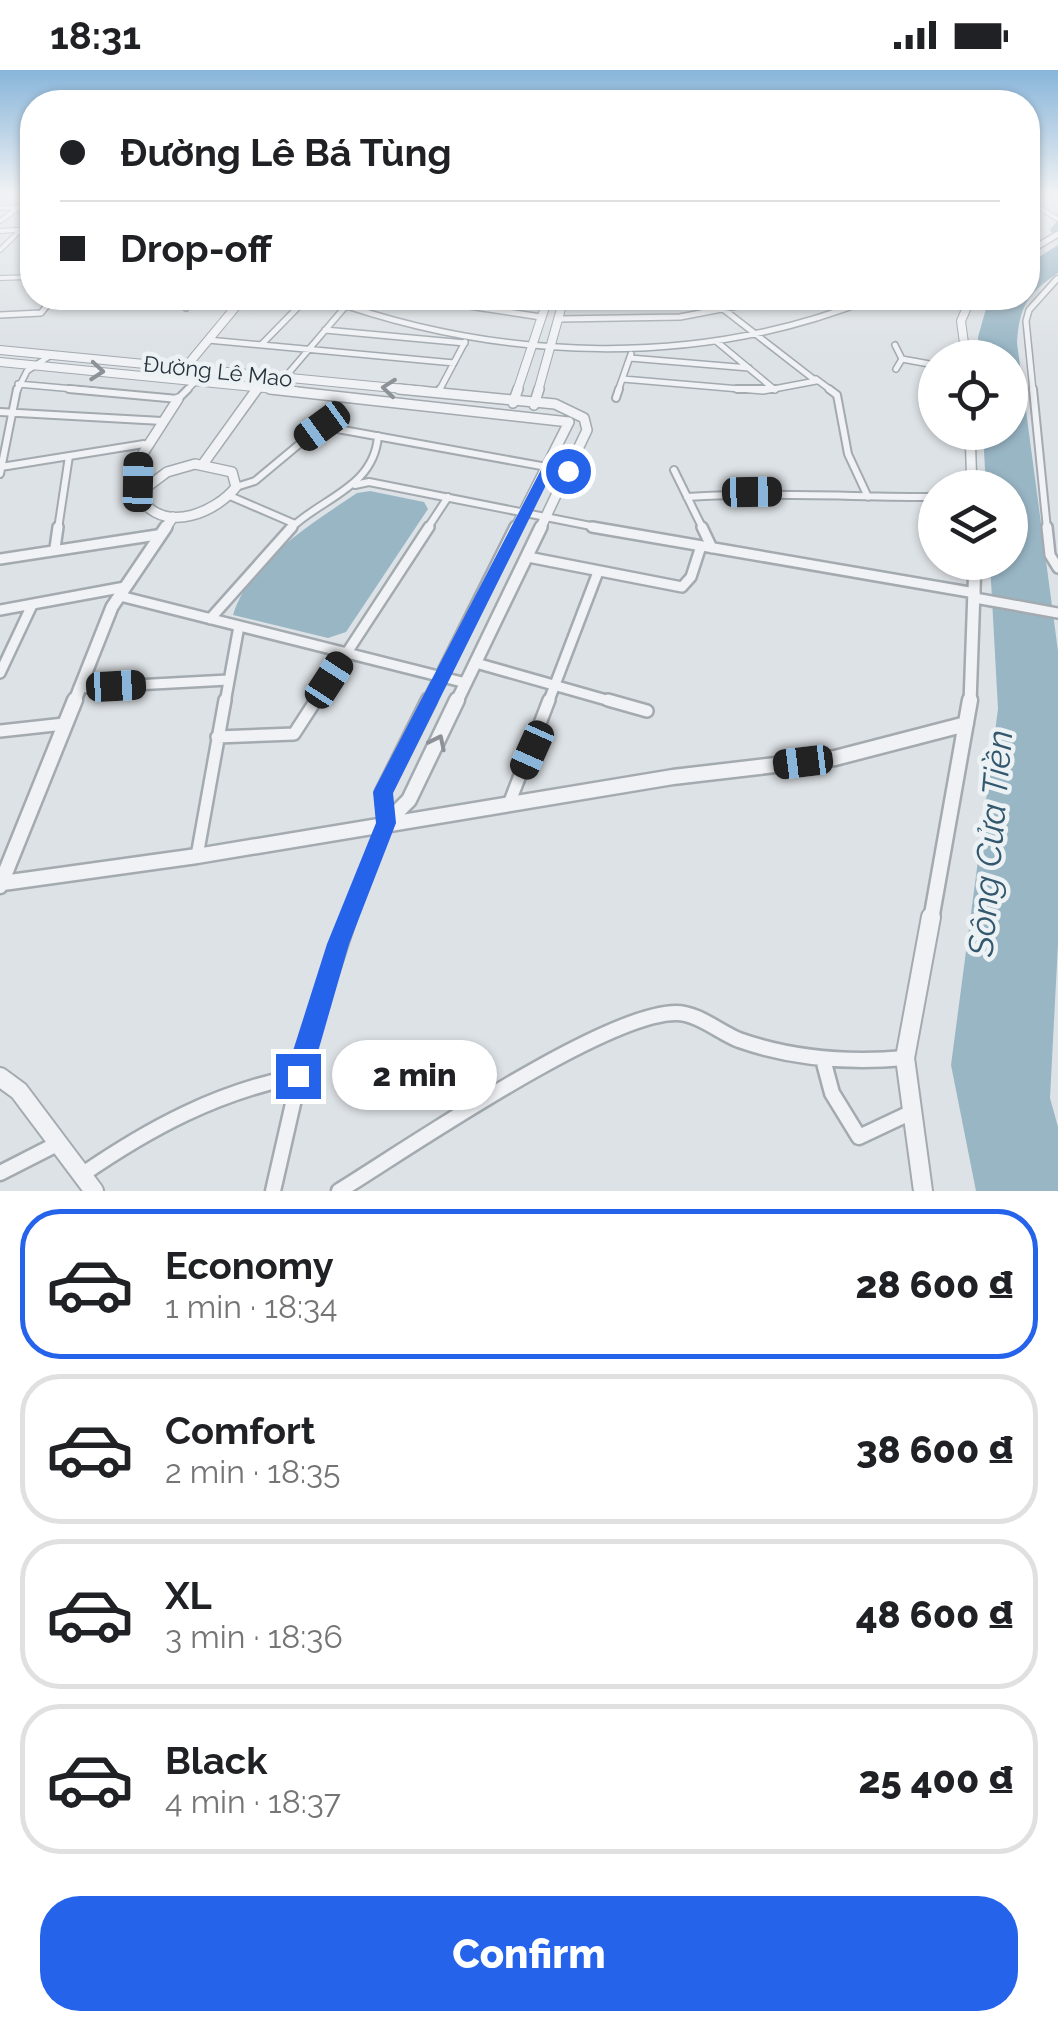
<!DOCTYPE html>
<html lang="en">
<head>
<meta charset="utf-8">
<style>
	body { margin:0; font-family:Raleway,sans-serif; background:#f6f6f6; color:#202124; height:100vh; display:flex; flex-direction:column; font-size:38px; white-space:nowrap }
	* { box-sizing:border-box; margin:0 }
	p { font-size:32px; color:#757577 }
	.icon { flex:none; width:55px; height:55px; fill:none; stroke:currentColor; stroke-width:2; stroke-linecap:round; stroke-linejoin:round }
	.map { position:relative; height:1121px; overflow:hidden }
	.details { display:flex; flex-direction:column; background:#fff; flex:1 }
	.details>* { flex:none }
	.banner { position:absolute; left:20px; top:20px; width:1020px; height:220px; border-radius:40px; box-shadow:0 2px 8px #0004; display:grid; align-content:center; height:220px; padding:0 40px; background:#fff }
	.fabs { position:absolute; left:918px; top:270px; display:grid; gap:20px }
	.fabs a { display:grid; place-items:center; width:110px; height:110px; border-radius:50%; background:#fff; box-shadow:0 2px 8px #0004; font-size:50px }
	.end { position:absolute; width:45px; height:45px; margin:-22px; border:12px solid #2563eb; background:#fff; box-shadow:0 0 0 5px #fff }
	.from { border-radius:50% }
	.bubble { position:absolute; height:70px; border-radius:35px; background:#fff; box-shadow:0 2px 8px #0004; font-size:32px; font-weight:800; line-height:70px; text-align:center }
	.car { position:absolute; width:30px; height:60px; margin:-30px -15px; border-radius:12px; box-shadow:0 0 8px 2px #0007; background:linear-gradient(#222 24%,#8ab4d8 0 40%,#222 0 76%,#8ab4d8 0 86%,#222 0) }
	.banner b { display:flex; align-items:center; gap:35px; height:95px; font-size:38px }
	.banner b+b { border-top:2px solid #e0e0e0 }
	.banner i { width:25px; height:25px; background:#202124 }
	ul { padding:18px 0 0; list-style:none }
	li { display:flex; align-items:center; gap:30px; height:150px; margin:0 20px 15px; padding:0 20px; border:5px solid #e0e0e0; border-radius:40px }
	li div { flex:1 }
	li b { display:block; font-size:38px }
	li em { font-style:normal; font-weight:800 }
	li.on { border-color:#2563eb }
	li>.icon { width:90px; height:90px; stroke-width:1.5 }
	.cta { display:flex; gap:20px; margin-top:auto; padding:20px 40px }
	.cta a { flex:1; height:115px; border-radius:40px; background:#2563eb; color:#fff; font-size:40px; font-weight:800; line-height:115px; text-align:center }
	.status { display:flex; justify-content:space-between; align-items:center; height:70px; padding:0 50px; background:#fff; direction:ltr }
	.status svg { height:28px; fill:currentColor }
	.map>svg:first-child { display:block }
</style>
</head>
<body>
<div class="status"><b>18:31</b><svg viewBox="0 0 49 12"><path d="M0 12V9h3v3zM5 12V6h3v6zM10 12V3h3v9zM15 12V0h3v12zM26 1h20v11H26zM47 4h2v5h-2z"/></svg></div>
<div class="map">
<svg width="1058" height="1121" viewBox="0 0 1058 1121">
	<rect width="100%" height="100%" fill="#dde2e6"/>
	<path fill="#99b6c5" d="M1058,175V203C1028,223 1019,237 1017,273L1058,581V874L1050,1028L1058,1057V1121H976L951,995L998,639L990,493L1010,492V418L986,417L983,363L1010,362V288L979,287L978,267L989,228H1028V194Z
		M370,421L424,432L428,439L346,562L328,568L233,545C250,490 313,453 357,423Z"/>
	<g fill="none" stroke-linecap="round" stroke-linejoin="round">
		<path stroke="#99b6c5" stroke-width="5" d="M1058,154L1053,160L1058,162"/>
		<g stroke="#a3aab0" stroke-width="6">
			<path id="minor-far5" d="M1028,131L1058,149
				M0,138L32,137
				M0,151L17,139
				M0,161L32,159
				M0,180L32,149
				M0,208L32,207
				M1055,211L1058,208"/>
		</g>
		<g stroke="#a3aab0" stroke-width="8">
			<path id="minor-far4" d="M324,228C501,292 698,299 873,228
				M416,228L541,247
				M517,228L601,233L676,228
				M186,238L191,228
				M0,245L41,243L53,228
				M558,249L680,247L779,228
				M325,260L465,273
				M208,270L454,293
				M716,271L775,320
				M261,275L307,228
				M895,275L902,289L896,299
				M630,288L749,298
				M902,289L935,295
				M623,309L763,321L816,311L709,228
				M816,309L832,321
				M18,314L96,321
				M275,319L345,237L366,228
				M17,321L27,301L51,285
				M186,321L196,311
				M439,321L465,272
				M618,321L631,284
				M1033,321L1026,251L1029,240L1057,209"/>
		</g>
		<g stroke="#a3aab0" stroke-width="10">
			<path id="minor-far3" d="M69,319L178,329L188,319
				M737,319H775
				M829,319L837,325L848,384L868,427
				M1033,319L1047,459
				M438,323L440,319
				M616,328L619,319
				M0,342L162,351
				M1,397L144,374
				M674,400L703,459
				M0,404L17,319
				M355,415L369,412L606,459
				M236,417L255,411L321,356L569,401
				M230,426L295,454
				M687,427C770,422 852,427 935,427
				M58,459L69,386
				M290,459C321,428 374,418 378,366
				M427,459L448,427"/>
		</g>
		<g stroke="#a3aab0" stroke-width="14">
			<path id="minor-far2" d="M592,457L975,523
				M702,457L712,478
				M1047,457L1050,485L1058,498
				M55,478L58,457
				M528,487L682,517L691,507L701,476
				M0,489L157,465
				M120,526L466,613
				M975,528L1058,543
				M0,540L125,517
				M210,549L292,457
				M476,593L617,633
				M0,603L32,535
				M79,618L228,610
				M225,633L239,556
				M314,633L429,457
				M548,633L598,502"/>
		</g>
		<g stroke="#a3aab0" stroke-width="16">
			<path id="minor-far1" d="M608,630L647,641
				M0,661L64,654
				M217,667L294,664L316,630
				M509,734L549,630
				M197,786L225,630
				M348,850L385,756"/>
		</g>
		<g stroke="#a3aab0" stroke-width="19">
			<path id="minor" d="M824,993L832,1023L859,1067L912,1042
				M0,1103L57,1074
				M83,1104C150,1058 217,1022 298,1006
				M273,1121L305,981L349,847
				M339,1121C407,1079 605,943 676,943C698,943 719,962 739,970C793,989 848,993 905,988"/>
		</g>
		<g stroke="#a3aab0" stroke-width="8">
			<path id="tertiary-far5" d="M1028,182L1058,164"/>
		</g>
		<g stroke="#a3aab0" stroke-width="10">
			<path id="tertiary-far4" d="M0,280L425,321
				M966,288L961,251L971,228
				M0,292L295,321
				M185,298L243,228
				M255,321L258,317
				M517,321L548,228
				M538,321L564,228"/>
		</g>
		<g stroke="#a3aab0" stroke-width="12">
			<path id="tertiary-far3" d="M270,319L569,352L515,459
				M399,319L555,334L584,348L587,360L540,459
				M513,333L518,319
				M534,335L539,319
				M970,362L972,418
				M195,394L232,402L236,417C216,442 169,462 144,433L147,417L167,402Z
				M203,394L257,319
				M143,425L142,385L178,329
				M165,459L173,447"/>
		</g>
		<g stroke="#a3aab0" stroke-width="16">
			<path id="tertiary-far2" d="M74,633L112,537L166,457
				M428,633L516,457
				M456,633L541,457
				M970,633L975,492"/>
		</g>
		<g stroke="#a3aab0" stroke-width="19">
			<path id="tertiary-far1" d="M386,753L409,730L457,630
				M386,753L383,722L429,630
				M3,813L197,786L673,707L835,688L966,654
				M0,816L75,630
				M931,850L970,630"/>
		</g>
		<g stroke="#a3aab0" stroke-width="22">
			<path id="tertiary" d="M0,1007L19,1021L94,1121
				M923,1121L905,988L931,847"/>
		</g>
		<use href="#minor-far5" stroke="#f0f2f5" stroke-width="4"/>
		<use href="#minor-far4" stroke="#f0f2f5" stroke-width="5"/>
		<use href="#minor-far3" stroke="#f0f2f5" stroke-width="6"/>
		<use href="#minor-far2" stroke="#f0f2f5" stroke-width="9"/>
		<use href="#minor-far1" stroke="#f0f2f5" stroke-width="11"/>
		<use href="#minor" stroke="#f0f2f5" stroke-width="14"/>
		<use href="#tertiary-far5" stroke="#f0f2f5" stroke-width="5"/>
		<use href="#tertiary-far4" stroke="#f0f2f5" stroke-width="8"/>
		<use href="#tertiary-far3" stroke="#f0f2f5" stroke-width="9"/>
		<use href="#tertiary-far2" stroke="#f0f2f5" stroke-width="11"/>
		<use href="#tertiary-far1" stroke="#f0f2f5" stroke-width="14"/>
		<use href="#tertiary" stroke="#f0f2f5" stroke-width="18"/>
	</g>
	<defs><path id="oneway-chevron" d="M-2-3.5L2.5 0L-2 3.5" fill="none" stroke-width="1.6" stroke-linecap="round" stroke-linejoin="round" transform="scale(2.5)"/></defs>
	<g stroke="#8c9298">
		<use href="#oneway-chevron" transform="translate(97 301) rotate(5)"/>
		<use href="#oneway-chevron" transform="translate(389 318) rotate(-174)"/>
		<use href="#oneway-chevron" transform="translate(438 672) rotate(-64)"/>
	</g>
	<linearGradient id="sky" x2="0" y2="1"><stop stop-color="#88b5da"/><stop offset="0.44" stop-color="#f0f2f4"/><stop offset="1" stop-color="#f0f2f4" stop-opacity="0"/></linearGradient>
	<rect width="1058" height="279" fill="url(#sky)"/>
	<path fill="#2563eb" d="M549,393L575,401L568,405L553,401L393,723L396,753L349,874L311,1006L307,1015L298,1019L289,1015L285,1006L327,874L376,753L373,722L543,396Z"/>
	<g text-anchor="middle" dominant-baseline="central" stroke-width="9" stroke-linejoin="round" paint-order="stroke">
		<g font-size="22" fill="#27333c" stroke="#ecf1f4">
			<text transform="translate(218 301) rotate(6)">Đường Lê Mao</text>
		</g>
		<g font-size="35" font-style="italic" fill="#33586e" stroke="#ecf1f4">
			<text transform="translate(990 773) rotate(-85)">Sông Cửa Tiền</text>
		</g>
	</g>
</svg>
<div class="fabs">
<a><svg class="icon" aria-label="locate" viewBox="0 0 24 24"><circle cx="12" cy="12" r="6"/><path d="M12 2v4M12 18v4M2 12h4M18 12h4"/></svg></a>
<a><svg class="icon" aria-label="layers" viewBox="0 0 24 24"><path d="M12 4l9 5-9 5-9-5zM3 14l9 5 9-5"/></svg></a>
</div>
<i class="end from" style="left:568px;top:401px"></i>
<i class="end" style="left:298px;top:1006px"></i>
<div class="bubble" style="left:332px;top:970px;width:165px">2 min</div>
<i class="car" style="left:322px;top:356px;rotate:234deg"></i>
<i class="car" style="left:138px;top:412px;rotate:1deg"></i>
<i class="car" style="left:752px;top:422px;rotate:89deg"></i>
<i class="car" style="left:329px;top:610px;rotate:33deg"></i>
<i class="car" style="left:116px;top:616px;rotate:87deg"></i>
<i class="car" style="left:532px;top:680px;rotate:204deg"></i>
<i class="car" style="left:803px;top:692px;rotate:263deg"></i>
<div class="banner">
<b><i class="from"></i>Đường Lê Bá Tùng</b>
<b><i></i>Drop-off</b>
</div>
</div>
<section class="details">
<ul>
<li class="on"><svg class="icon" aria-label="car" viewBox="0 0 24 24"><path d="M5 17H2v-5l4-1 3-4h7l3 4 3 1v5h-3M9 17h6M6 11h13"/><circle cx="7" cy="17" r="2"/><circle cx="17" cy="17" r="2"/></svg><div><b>Economy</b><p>1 min · 18:34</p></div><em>28 600 ₫</em></li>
<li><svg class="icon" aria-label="car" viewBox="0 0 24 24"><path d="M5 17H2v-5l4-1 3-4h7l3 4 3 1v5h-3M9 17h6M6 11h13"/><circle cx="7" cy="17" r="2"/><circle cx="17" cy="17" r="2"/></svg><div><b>Comfort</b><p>2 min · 18:35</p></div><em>38 600 ₫</em></li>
<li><svg class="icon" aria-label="car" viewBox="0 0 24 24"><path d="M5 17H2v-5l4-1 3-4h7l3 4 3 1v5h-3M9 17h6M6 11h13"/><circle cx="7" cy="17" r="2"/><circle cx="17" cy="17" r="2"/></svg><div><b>XL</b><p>3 min · 18:36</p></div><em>48 600 ₫</em></li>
<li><svg class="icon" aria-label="car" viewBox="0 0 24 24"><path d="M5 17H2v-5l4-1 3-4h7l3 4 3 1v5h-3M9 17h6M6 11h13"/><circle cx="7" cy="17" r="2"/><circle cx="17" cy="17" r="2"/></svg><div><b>Black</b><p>4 min · 18:37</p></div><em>25 400 ₫</em></li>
</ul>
<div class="cta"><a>Confirm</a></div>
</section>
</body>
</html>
